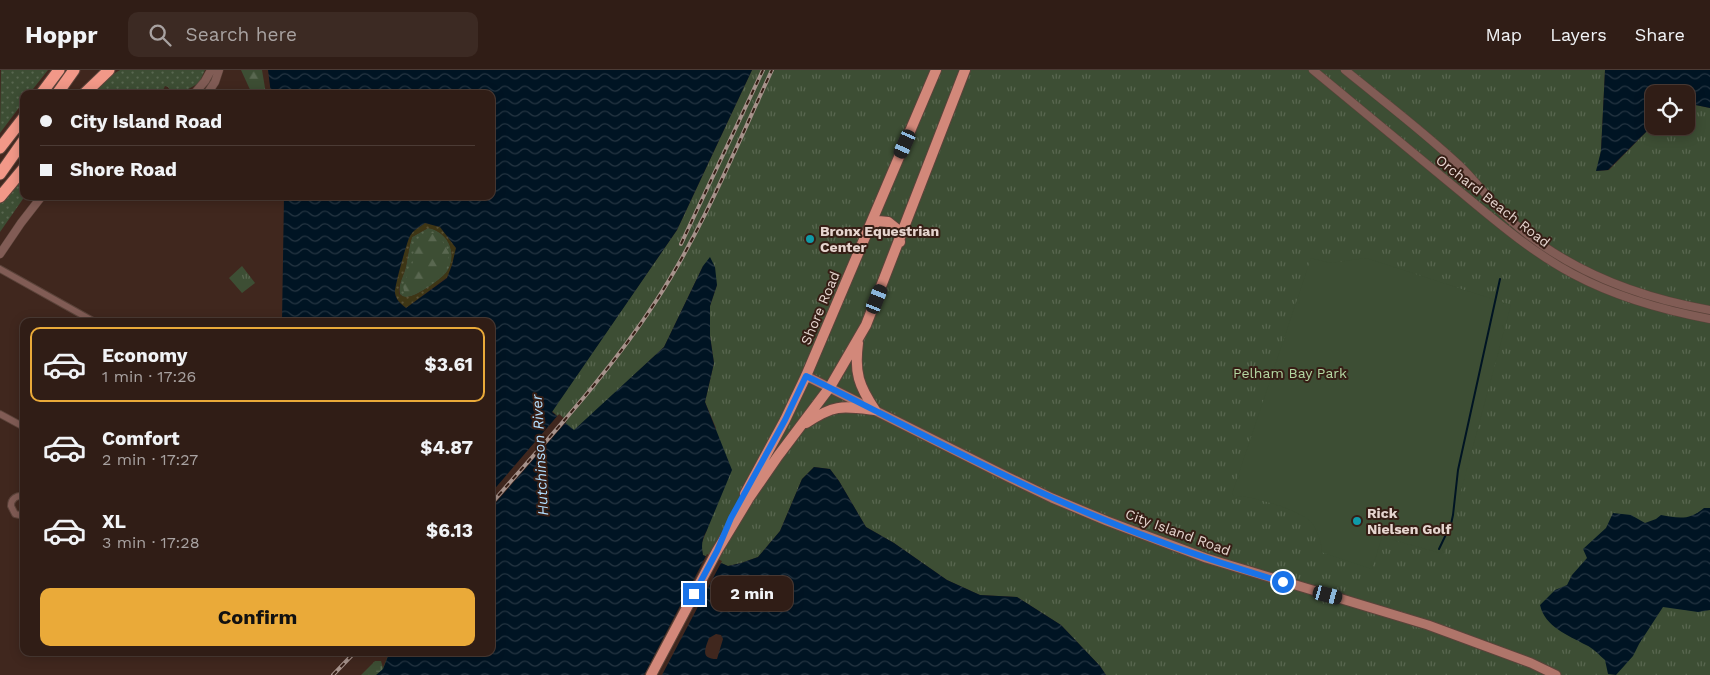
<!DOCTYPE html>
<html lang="en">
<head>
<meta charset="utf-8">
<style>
	body { margin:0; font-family:"Work Sans",sans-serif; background:#3c2a23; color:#f1f3f6; height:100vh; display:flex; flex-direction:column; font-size:19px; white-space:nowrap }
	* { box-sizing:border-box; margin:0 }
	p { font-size:16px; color:#a8a2a1 }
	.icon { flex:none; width:28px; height:28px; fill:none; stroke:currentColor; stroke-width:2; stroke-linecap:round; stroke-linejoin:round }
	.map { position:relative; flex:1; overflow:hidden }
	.details { position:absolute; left:20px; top:248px; width:475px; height:338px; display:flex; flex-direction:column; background:#301d16; border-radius:10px; box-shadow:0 2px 12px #0003,0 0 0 1px #4b3b35 }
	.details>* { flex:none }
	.guide { position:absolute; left:20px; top:20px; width:475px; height:110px; border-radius:10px; box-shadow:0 2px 12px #0003,0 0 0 1px #4b3b35; display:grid; align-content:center; height:110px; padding:0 20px; background:#301d16 }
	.buttons { position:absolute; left:1645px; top:15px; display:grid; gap:10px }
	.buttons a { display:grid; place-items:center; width:50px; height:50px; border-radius:10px; background:#301d16; box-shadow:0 2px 12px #0003,0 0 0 1px #4b3b35; font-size:25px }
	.end { position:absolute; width:22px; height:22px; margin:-11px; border:6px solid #1a73e8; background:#fff; box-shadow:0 0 0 2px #fff }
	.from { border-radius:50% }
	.bubble { position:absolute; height:35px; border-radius:10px; background:#301d16; box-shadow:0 2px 12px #0003,0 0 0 1px #4b3b35; font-size:16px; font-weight:700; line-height:35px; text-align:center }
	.car { position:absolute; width:15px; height:30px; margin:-15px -8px; border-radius:6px; box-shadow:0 0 4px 1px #0007; background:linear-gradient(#222 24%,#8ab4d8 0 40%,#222 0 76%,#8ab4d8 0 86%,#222 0) }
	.guide b { display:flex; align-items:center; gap:18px; height:48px; font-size:19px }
	.guide b+b { border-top:1px solid #4b3b35 }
	.guide i { width:12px; height:12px; background:#f1f3f6 }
	ul { padding:9px 0 0; list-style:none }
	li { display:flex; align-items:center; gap:15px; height:75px; margin:0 10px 8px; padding:0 10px; border:2px solid transparent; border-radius:10px }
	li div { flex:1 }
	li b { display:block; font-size:19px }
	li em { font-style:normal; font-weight:700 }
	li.on { border-color:#eaaa39 }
	li>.icon { width:45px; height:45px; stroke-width:1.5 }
	.button { display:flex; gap:10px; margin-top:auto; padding:10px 20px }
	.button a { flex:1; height:58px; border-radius:10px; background:#eaaa39; color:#111; font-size:20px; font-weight:700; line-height:58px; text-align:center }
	header { display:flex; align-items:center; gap:30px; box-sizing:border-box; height:70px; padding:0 25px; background:#301d16; border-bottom:1px solid #4b3b35 }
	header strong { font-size:24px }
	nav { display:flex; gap:28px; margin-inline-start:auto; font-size:18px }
	.search { width:350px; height:45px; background:#3c2a23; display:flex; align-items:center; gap:12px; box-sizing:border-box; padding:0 18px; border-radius:10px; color:#a8a2a1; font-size:19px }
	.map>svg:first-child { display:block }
</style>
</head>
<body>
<header>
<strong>Hoppr</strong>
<div class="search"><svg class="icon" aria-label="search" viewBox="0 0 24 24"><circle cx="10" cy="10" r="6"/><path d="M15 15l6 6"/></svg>Search here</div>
<nav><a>Map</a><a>Layers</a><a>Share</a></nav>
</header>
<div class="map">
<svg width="1710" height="605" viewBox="0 0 1710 605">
	<defs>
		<pattern id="grass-dots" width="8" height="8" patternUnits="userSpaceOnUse" patternTransform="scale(1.25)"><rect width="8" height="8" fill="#3d4e34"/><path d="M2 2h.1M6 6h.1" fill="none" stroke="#596750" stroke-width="1.8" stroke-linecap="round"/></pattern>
		<pattern id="forest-firs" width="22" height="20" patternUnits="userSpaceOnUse" patternTransform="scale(1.25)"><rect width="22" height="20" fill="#3d4e34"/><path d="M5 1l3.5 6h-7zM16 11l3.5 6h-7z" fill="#596750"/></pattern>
		<pattern id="wetland-marsh" width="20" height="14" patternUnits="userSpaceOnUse" patternTransform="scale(1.25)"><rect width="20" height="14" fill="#3d4e34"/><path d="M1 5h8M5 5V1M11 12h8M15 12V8" fill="none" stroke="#596750"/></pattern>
		<pattern id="sand-dots" width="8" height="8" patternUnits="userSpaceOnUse" patternTransform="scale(1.25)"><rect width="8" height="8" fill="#3e3615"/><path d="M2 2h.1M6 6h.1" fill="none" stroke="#5a5236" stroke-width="1.8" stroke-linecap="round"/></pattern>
		<pattern id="park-tufts" width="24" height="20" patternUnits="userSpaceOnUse" patternTransform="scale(1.25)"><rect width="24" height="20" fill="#3d4e34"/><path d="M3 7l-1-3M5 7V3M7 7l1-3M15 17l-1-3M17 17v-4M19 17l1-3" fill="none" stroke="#596750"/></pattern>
		<pattern id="water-waves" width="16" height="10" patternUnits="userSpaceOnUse" patternTransform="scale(1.25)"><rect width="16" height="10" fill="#001423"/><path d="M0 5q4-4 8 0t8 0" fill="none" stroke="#253542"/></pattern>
	</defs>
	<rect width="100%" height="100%" fill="#40271e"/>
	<path fill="url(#grass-dots)" d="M1,0H48L29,24H24V31L0,63Z
		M120,0H205L199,13L183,22L172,24L168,17L165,16L161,24H91L110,6Z
		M24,103V126H25L0,162V133Z
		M428,158C447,161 458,182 448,200C444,208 415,228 406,227C403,227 402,226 400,224C398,213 404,206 406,196C408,186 409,177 412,167Z"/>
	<path fill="url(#forest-firs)" d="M241,0H262L266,24H252Z
		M432,163L439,165L449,183L447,197L443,204L437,210L424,216L414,224L405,225L403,216L413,192L414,179L422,169Z"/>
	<path fill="url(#wetland-marsh)" d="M390,581L429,605H361L375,591H381L383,598Z"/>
	<path fill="url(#sand-dots)" fill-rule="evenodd" d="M425,153L440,157L456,178L452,195L447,207L406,238C400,233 396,230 395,222C394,218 407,171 410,165C413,160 420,157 425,153ZM428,158C447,161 458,182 448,200C444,208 415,228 406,227C403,227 402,226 399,224C398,213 404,206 406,196C408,186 409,177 412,167Z"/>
	<path fill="url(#park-tufts)" d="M752,0H1605L1601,81L1597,101L1609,100L1654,54V56H1686V33L1710,38V605H1106L1100,596L1061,555L1017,527L980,525L947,510L894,473L866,457L839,411L830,399L814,397L802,409L780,461L758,487L741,493L728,496L703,485L701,475L707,460L716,358L705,332L714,293L710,266V236L717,215L703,196L664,277L574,361L552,341L677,160Z
		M242,196L255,213L242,223L229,208Z"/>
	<path fill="#3d4e34" d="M1311,188L1330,193L1366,188L1511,235L1444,484L1382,467L1372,499L1321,482C1323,474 1317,460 1312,453C1302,441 1255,427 1239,426L1235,429L1232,424Z"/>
	<path fill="url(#water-waves)" fill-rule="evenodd" d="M268,0H752L677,160L552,342L574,360L664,277L703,196L710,187L715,197L717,215L710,236V266L714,293L705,332L732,400L707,460C702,469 701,475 703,485L728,496L741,493L758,487L780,461L802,409L814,397L830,399L839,411L866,457L894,473L947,510L980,525L1017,527L1061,555L1100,596L1106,605H376L383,599L390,581H491V251H282L284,126H491V24H271ZM425,153L440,157L456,178L452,195L447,208L406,238C400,233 396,230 395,223C394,218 407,171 410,166C413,160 420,157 425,153ZM716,564L721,565L723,569L717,589C700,589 705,579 709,568Z
		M1605,0H1710V38L1686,33V24H1654V54L1608,100L1596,101L1601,81Z
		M1704,438H1710V540L1698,542L1663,537L1639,574L1633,586L1616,605L1608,604L1605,590C1599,585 1593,578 1586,575C1568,565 1545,557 1540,535L1555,520L1567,515L1572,505L1587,488L1583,479L1606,458L1613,443L1631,445L1645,453L1656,449L1661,445C1678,448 1689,451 1704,438Z"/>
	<path fill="#40271e" d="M559,344L567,351L491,438V423Z
		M707,484L722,491L662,605H644Z"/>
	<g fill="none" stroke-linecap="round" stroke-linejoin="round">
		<path stroke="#001423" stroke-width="2" d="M1439,479L1451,454L1453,445L1458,400L1500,209"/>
		<g stroke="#5b433a" stroke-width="8">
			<path id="minor" d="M0,199L93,251
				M0,344L24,357
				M24,426C16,425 11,429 11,436L15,444L24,446"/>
		</g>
		<g stroke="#5b433a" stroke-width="9">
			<path id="tertiary" d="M1313,0C1359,38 1405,76 1451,114C1490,146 1528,180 1573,204C1616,227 1662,240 1710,249
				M1345,0C1383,31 1423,61 1459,95C1477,112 1490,132 1508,148C1564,199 1636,227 1710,240
				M194,24L205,11L211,0
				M207,24L215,12L219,0
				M0,184L21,153L42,126"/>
		</g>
		<g stroke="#5b433a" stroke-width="11">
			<path id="secondary" d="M806,306L1008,407L1052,428L1107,451L1206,488L1428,555L1531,593L1556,605"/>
		</g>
		<g stroke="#5b433a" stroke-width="12">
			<path id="primary" d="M868,159L878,151L888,152L898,160L900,172
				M858,273C854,303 859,316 875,340
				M806,353C835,334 842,336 875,340
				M745,424L785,350L806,306L936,0
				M651,605L717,481L749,428L778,386L830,317L866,255L965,0"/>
		</g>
		<g stroke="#5b433a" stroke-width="13">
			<path id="motorway" d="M41,24L59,0
				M57,24L74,0
				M84,24L109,0
				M0,78L24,47
				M0,104L24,70
				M0,127L24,98"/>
		</g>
		<use href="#minor" stroke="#815c55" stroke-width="6"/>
		<use href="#tertiary" stroke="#815c55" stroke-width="8"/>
		<use href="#secondary" stroke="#af756a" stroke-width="9"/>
		<use href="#primary" stroke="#d2887a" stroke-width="10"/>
		<use href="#motorway" stroke="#f29888" stroke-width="11"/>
		<g stroke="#a6928b" stroke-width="4">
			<path id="rail" d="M681,174L763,0
				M491,434C548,368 609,304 656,231C703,159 736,77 772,0
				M333,605L356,581"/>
		</g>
		<use href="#rail" stroke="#361e15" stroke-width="2" stroke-dasharray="5.5" stroke-linecap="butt"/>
	</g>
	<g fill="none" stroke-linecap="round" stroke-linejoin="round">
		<path stroke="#1a73e8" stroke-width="6" d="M694,524L717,481L731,448L785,350L806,306C888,346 968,390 1051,427C1126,461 1204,489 1283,512"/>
	</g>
	<g fill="#0f9aa8" stroke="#361e15" stroke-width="2">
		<circle cx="810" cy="169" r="5"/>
		<circle cx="1357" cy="451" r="5"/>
	</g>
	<g text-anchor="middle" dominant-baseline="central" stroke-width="4" stroke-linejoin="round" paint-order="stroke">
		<g font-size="14" fill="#e6d5cf" stroke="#361e15">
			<text transform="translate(1493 131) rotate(38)">Orchard Beach Road</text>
			<text transform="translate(820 238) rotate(-67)">Shore Road</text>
			<text transform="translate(1178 462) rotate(20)">City Island Road</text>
		</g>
		<g font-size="14" font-weight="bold" fill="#e6d5cf" stroke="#361e15" text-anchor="start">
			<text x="820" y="161">Bronx Equestrian<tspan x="820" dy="16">Center</tspan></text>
			<text x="1367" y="443">Rick<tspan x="1367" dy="16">Nielsen Golf</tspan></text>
		</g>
		<g font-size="14" fill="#b4d7a2" stroke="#361e15">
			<text x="1290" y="303">Pelham Bay Park</text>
		</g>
		<g font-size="15" font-style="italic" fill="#b0ddfe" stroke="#361e15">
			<text transform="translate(540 385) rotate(-93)">Hutchinson River</text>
		</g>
	</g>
</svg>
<div class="buttons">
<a><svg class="icon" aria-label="locate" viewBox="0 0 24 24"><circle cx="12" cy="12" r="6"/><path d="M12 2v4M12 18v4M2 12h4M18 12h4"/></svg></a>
</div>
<i class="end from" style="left:1283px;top:512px"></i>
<i class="end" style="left:694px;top:524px"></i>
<div class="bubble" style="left:711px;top:506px;width:82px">2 min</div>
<i class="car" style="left:905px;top:74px;rotate:204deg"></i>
<i class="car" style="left:877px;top:229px;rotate:22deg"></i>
<i class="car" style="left:1328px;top:525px;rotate:105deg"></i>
<div class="guide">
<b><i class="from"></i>City Island Road</b>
<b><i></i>Shore Road</b>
</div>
<section class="details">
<ul>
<li class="on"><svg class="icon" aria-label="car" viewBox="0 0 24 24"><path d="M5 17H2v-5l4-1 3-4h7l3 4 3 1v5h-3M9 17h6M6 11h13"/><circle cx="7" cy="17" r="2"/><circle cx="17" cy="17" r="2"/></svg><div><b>Economy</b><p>1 min · 17:26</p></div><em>$3.61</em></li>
<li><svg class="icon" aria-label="car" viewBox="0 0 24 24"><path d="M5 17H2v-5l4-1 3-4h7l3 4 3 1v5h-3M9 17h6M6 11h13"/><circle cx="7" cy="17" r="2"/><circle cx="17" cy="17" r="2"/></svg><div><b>Comfort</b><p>2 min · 17:27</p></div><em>$4.87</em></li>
<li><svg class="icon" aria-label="car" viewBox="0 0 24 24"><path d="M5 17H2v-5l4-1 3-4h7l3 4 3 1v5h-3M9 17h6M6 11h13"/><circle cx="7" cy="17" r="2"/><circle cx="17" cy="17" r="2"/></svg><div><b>XL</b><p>3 min · 17:28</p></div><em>$6.13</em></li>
</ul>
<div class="button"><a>Confirm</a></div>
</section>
</div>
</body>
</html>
